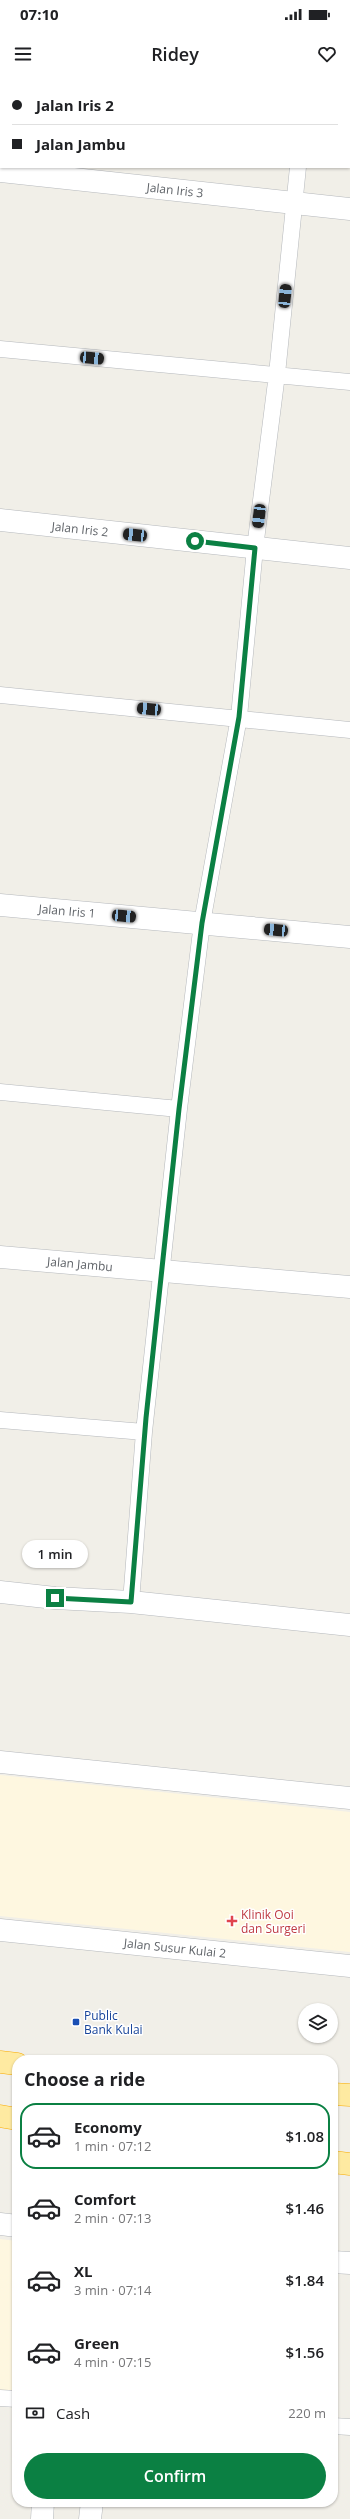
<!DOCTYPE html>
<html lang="en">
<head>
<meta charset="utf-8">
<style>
	body { margin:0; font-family:"Open Sans",sans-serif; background:#f6f6f6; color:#202124; height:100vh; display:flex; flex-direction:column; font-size:15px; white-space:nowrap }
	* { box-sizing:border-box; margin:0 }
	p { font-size:13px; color:#757577 }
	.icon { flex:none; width:22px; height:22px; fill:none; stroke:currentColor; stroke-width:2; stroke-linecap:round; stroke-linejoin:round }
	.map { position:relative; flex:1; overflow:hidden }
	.side { position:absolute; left:12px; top:1975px; width:326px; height:452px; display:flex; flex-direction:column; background:#fff; border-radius:16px; box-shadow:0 1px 3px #0004 }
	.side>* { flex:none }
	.guide { position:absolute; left:0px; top:0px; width:350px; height:88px; box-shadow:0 1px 3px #0004; display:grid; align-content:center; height:88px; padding:0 12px; background:#fff }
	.controls { position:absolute; left:298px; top:1923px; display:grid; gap:8px }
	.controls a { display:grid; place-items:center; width:40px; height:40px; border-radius:50%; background:#fff; box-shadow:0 1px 3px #0004; font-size:20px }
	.end { position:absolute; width:18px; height:18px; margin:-9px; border:5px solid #0b8043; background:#fff; box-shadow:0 0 0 2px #fff }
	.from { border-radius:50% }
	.bubble { position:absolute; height:28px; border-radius:14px; background:#fff; box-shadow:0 1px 3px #0004; font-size:13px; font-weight:600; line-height:28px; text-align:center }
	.car { position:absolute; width:12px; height:24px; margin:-12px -6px; border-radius:5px; box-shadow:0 0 3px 1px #0007; background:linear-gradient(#222 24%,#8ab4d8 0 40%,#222 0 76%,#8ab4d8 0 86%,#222 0) }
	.guide b { display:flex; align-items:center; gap:14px; height:38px; font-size:15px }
	.guide b+b { border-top:1px solid #e0e0e0 }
	.guide i { width:10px; height:10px; background:#202124 }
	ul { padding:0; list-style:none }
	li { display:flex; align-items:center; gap:12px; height:66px; margin:0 8px 6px; padding:0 4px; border:2px solid transparent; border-radius:16px }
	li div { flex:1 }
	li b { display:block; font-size:15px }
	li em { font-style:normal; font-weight:600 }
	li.active { border-color:#0b8043 }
	li>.icon { width:36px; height:36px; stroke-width:1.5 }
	h2 { padding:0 12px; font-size:18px; line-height:48px }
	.pay { display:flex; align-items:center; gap:10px; height:44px; padding:0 12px; font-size:15px }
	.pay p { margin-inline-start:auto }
	.primary-button { display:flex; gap:8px; margin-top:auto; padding:8px 12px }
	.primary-button a { flex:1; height:46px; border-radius:24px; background:#0b8043; color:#fff; font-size:16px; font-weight:600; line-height:46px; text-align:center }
	.status { display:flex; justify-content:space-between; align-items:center; height:28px; padding:0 20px; background:#fff; direction:ltr }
	.status svg { height:11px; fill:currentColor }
	header { display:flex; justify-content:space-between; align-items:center; height:52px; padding:0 12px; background:#fff; font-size:18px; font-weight:600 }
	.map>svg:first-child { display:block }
</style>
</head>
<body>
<div class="status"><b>07:10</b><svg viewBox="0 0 49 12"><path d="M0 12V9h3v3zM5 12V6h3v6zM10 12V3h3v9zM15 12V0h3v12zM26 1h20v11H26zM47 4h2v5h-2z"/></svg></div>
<header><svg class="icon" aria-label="menu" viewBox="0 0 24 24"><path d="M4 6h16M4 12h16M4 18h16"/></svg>Ridey<svg class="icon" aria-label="heart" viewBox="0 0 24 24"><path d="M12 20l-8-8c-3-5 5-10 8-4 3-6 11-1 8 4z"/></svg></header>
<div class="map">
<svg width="350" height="2439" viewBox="0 0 350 2439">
	<rect width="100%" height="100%" fill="#f1efe8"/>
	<path fill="#fef7e0" d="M0,1695L350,1732V1872L0,1836Z
		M0,2159L17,2161V2311L0,2310Z"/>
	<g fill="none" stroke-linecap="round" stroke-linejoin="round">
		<g stroke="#b5b8bc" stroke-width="17">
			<path id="service" d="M308,1L309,0
				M0,269L350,302
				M0,615L350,650
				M0,1012L179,1029
				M0,1340L144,1352
				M131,1522L144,1352L179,1029L202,843L239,637L255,468L277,294L298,87
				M0,2318L17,2319
				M333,2346L350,2347"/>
		</g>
		<g stroke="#b5b8bc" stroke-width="23">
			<path id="minor" d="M0,91L350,129
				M0,440L350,478
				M0,1177L350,1207
				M0,1512L55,1518L131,1522L350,1545
				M0,1682L350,1718
				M0,1850L350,1886
				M0,2144L17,2146
				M333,2182L350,2183
				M42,2439L43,2422
				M90,2439L92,2422"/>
		</g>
		<g stroke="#b5b8bc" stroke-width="23">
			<path id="tertiary" d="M0,825L350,857"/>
		</g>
		<g stroke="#f9ab00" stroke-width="23">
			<path id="trunk" d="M0,1982L17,1984
				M333,2014L350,2015
				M0,2036L17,2039
				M333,2082L350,2084"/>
		</g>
		<use href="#service" stroke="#fff" stroke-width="16"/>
		<use href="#minor" stroke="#fff" stroke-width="22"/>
		<use href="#tertiary" stroke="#fff" stroke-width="22"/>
		<use href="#trunk" stroke="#feeaa1" stroke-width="22"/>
	</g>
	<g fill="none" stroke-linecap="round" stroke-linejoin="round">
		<path stroke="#0b8043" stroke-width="5" d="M55,1518L131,1522L146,1338L179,1029L202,843L239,637L255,468L195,461"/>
	</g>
	<path fill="#e0444e" stroke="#fff" stroke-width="1.5" d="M230 1835h4v4h4v4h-4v4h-4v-4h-4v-4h4z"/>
	<rect fill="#1a4fb4" stroke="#fff" stroke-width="1.5" x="72" y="1938" width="8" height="8" rx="2"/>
	<g text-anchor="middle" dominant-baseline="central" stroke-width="3" stroke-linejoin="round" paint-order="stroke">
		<g font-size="12" fill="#5f6368" stroke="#fff">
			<text transform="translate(175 110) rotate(6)">Jalan Iris 3</text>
			<text transform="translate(80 449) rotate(6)">Jalan Iris 2</text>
			<text transform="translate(67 831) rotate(5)">Jalan Iris 1</text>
			<text transform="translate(80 1184) rotate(5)">Jalan Jambu</text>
			<text transform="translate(175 1868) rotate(6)">Jalan Susur Kulai 2</text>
		</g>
		<g font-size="12" fill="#be3a42" stroke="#fff" text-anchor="start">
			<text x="241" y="1834">Klinik Ooi<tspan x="241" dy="14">dan Surgeri</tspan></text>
		</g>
		<g font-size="12" fill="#164399" stroke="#fff" text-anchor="start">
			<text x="84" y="1935">Public<tspan x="84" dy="14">Bank Kulai</tspan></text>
		</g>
	</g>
</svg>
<div class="controls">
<a><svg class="icon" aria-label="layers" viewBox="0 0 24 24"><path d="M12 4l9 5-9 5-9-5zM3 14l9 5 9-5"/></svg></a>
</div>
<i class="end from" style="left:195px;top:461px"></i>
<i class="end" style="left:55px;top:1518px"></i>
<div class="bubble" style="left:22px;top:1460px;width:66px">1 min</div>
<i class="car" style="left:285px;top:216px;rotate:6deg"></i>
<i class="car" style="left:92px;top:278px;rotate:95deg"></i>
<i class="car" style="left:259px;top:436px;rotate:187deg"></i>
<i class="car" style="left:135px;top:455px;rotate:276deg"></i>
<i class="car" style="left:149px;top:629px;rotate:275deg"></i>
<i class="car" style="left:124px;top:836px;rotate:95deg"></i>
<i class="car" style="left:276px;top:850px;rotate:275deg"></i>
<div class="guide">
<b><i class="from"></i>Jalan Iris 2</b>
<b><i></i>Jalan Jambu</b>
</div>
<section class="side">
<h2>Choose a ride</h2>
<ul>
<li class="active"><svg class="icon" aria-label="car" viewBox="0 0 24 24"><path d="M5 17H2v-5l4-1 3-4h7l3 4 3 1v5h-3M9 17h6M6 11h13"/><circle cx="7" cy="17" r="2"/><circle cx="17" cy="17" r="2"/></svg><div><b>Economy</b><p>1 min · 07:12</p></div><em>$1.08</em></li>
<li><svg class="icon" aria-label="car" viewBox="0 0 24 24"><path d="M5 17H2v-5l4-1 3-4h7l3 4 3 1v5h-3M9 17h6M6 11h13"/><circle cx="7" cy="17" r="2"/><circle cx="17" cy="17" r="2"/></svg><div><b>Comfort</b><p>2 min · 07:13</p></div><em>$1.46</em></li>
<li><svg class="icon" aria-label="car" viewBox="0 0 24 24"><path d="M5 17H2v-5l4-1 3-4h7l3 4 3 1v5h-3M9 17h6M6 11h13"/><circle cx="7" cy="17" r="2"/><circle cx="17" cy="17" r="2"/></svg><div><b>XL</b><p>3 min · 07:14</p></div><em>$1.84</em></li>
<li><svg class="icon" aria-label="car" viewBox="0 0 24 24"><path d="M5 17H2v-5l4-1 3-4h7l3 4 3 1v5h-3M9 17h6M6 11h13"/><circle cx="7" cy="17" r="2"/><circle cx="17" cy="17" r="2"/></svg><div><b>Green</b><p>4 min · 07:15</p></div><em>$1.56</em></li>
</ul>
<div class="pay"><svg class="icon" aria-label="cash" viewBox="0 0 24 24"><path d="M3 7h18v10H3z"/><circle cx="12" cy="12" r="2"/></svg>Cash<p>220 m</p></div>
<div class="primary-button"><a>Confirm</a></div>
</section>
</div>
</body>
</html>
